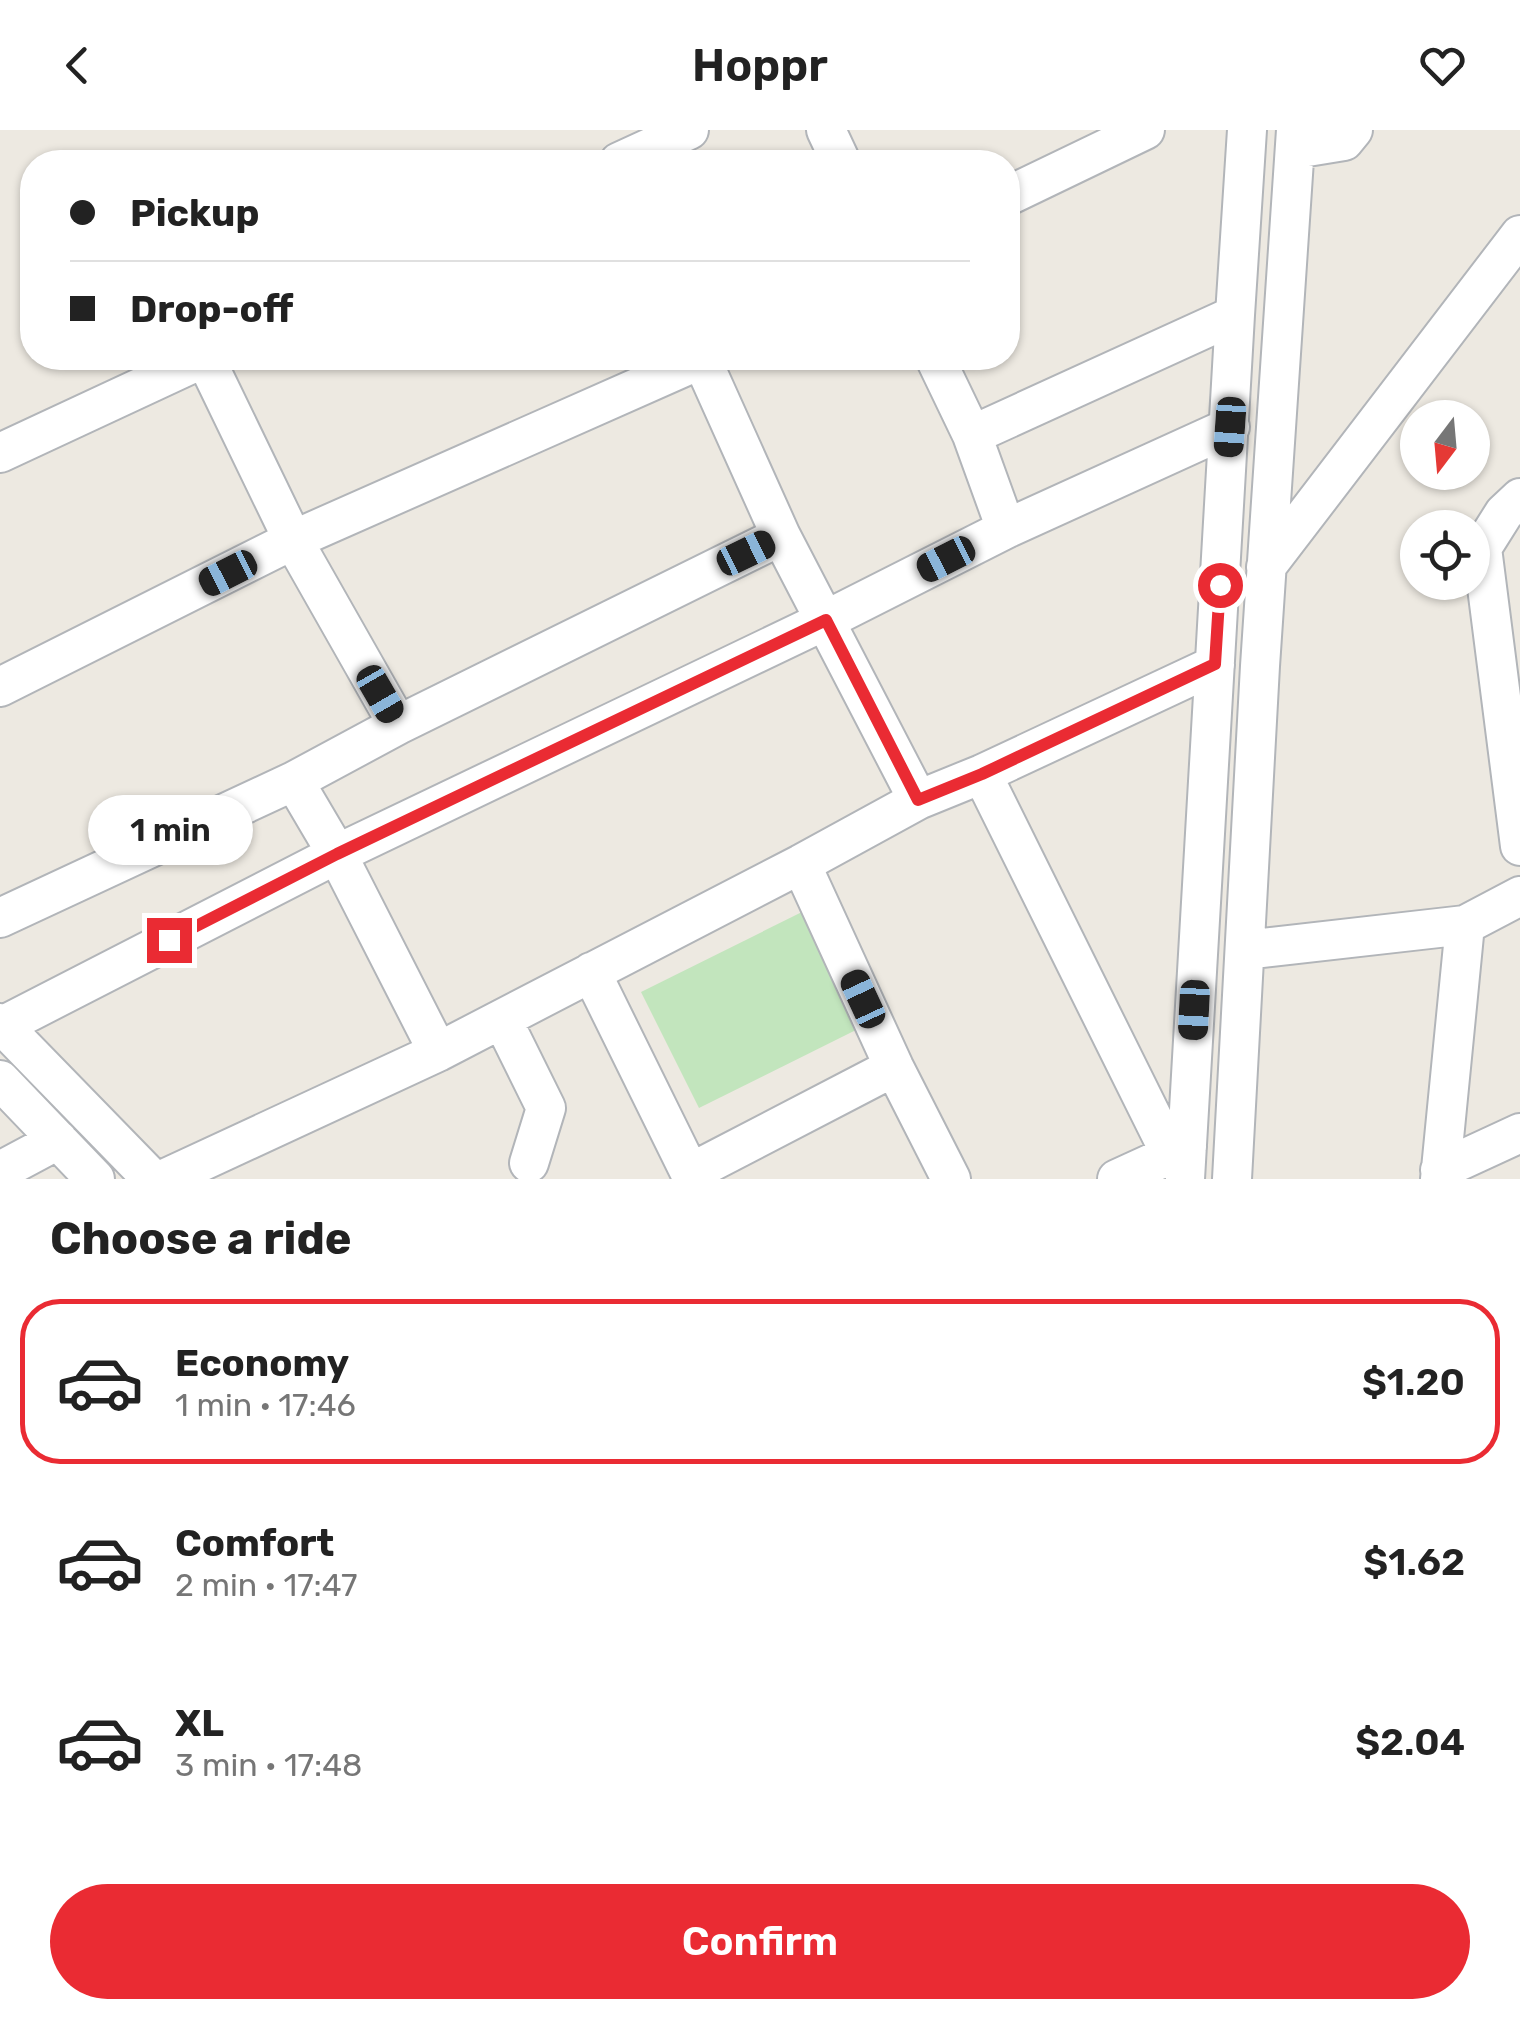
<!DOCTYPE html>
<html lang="en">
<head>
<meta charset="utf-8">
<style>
	body { margin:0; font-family:Rubik,sans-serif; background:#f2f2f2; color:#222; height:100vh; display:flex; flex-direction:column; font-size:38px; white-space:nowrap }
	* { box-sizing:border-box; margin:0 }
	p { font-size:32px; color:#767676 }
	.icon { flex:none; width:55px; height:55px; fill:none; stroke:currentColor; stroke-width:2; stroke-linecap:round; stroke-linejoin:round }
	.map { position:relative; height:1049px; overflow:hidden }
	.side { display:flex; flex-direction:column; background:#fff; flex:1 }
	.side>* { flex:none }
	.guide { position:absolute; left:20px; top:20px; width:1000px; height:220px; border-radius:40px; box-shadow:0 2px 8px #0004; display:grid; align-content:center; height:220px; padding:0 50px; background:#fff }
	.needle { width:65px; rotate:196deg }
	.controls { position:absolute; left:1400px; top:270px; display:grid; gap:20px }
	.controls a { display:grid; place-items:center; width:90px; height:90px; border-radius:50%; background:#fff; box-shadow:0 2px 8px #0004; font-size:50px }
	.end { position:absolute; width:45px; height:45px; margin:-22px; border:12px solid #ea2b33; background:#fff; box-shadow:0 0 0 5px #fff }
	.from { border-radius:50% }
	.bubble { position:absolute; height:70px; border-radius:35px; background:#fff; box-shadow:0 2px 8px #0004; font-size:32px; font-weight:600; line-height:70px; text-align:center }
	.car { position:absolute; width:30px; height:60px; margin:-30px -15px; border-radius:12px; box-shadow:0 0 8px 2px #0007; background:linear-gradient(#222 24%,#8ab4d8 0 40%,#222 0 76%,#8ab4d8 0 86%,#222 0) }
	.guide b { display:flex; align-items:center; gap:35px; height:95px; font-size:38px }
	.guide b+b { border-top:2px solid #e0e0e0 }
	.guide i { width:25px; height:25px; background:#222 }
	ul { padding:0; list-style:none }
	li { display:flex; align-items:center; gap:30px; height:165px; margin:0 20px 15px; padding:0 30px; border:5px solid transparent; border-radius:40px }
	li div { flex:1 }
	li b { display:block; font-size:38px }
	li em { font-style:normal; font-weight:600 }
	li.selected { border-color:#ea2b33 }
	li>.icon { width:90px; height:90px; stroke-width:1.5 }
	h2 { padding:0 50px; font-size:45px; line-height:120px }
	.cta { display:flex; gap:20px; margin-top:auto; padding:20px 50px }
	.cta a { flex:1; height:115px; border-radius:60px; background:#ea2b33; color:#fff; font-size:40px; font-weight:600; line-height:115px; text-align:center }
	header { display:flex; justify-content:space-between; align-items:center; height:130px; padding:0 50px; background:#fff; font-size:45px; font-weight:600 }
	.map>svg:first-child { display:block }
</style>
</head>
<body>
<header><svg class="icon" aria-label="back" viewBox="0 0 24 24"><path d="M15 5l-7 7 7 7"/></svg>Hoppr<svg class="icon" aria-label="heart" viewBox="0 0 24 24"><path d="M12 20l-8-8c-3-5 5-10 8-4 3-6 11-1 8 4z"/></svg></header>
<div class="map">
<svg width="1520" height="1049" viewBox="0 0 1520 1049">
	<rect width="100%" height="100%" fill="#ede9e1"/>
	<path fill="#c2e5bd" d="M804,781L862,897L699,978L641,862Z"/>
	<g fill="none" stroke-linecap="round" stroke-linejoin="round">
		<g stroke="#b2b5b9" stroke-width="42">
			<path id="minor" d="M826,0L841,32
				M1295,19L1344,11L1353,0
				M619,32L689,0
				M1008,66L1145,0
				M205,228L293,410L398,595
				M701,228L781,406L918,670
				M935,228L972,305L1006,399
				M972,305L1235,185
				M0,323L204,228
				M1520,368L1504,383L1482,418L1520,716
				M1266,437L1520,105
				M0,557L293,410L702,229
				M982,644L1171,1025
				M294,651L337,724L438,922
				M801,734L894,937L951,1049
				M0,788L294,651L398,595L781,406
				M1245,820L1465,795L1520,766
				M591,842L693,1049
				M502,889L546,978L529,1033
				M0,893L152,1049
				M2,896L337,724L826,490L1006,399L1230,297
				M0,950L95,1049
				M1440,1040L1520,1003
				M0,1041L58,1010
				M690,1043L894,937
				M164,1049L438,922L801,734L918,670L982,644L1215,535
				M1117,1049L1187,1017
				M1185,1049L1235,185L1247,0
				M1232,1049L1260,536L1296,0
				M1440,1049L1465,795"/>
		</g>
		<use href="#minor" stroke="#fff" stroke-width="38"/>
	</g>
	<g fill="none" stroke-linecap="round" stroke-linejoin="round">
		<path stroke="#ea2b33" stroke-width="12" d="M169,810L337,724L826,490L918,670L982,644L1215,534L1220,455"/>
	</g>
</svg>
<div class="controls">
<a><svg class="needle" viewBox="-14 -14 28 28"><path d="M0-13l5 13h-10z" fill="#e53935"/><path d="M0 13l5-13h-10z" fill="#767676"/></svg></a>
<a><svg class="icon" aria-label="locate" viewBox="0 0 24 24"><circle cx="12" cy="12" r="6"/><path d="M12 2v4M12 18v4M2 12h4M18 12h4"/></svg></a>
</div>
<i class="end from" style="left:1220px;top:455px"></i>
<i class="end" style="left:169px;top:810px"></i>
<div class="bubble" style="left:88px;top:665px;width:165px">1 min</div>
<i class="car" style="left:1230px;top:297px;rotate:184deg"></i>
<i class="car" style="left:746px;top:423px;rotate:64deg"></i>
<i class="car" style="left:946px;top:429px;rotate:243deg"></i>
<i class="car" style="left:228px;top:443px;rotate:243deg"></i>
<i class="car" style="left:380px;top:564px;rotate:150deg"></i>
<i class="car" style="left:863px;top:869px;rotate:335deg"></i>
<i class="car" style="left:1194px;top:880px;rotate:183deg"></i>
<div class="guide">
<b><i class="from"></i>Pickup</b>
<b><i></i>Drop-off</b>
</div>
</div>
<section class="side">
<h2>Choose a ride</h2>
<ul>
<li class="selected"><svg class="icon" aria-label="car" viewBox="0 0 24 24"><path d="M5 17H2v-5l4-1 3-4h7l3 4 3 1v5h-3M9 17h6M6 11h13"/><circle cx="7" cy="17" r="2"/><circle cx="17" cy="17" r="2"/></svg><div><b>Economy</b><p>1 min · 17:46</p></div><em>$1.20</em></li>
<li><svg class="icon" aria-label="car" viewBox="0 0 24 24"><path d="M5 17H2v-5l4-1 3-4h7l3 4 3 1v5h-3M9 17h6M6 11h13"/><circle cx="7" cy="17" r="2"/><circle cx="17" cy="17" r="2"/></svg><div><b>Comfort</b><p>2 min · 17:47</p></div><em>$1.62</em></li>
<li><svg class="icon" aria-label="car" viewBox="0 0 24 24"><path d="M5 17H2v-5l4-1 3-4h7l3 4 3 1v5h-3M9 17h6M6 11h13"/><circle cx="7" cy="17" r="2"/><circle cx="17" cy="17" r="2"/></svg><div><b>XL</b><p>3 min · 17:48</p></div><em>$2.04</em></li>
</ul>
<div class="cta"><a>Confirm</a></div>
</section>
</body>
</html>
